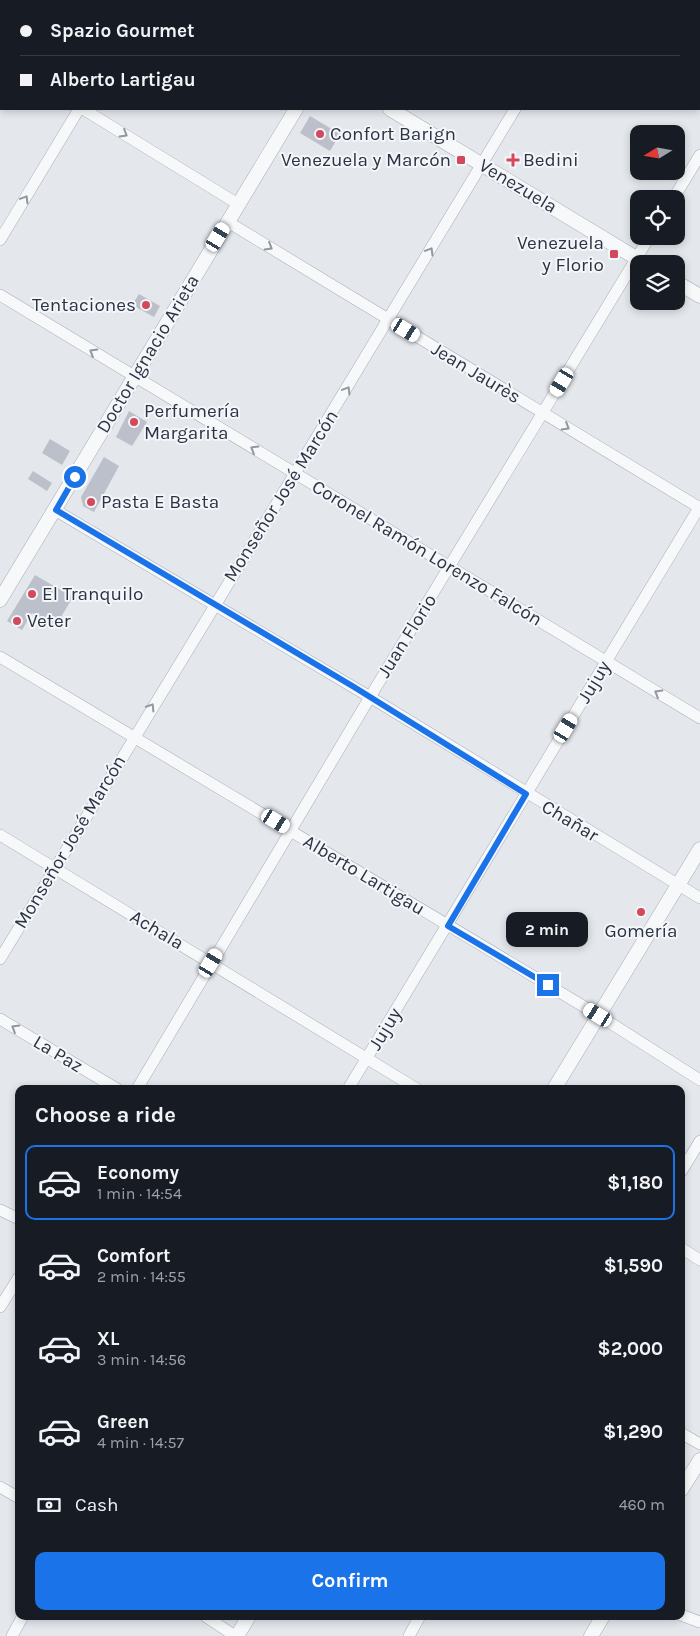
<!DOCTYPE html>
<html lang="en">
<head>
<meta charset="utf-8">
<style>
	body { margin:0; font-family:Karla,sans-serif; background:#20242c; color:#f1f3f6; height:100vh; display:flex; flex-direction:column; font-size:19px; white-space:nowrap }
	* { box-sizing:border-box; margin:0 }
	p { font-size:16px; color:#9ea1a6 }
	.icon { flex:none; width:28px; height:28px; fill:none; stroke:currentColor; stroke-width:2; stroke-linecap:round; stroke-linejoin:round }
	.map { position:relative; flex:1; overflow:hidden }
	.details { position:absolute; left:15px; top:1085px; width:670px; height:535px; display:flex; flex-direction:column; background:#171b24; border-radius:10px; box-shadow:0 2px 8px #0003 }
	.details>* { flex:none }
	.top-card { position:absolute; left:0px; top:0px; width:700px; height:110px; box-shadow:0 2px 8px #0003; display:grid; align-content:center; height:110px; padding:0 20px; background:#171b24 }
	.needle { width:32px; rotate:259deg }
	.buttons { position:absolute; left:630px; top:125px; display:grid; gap:10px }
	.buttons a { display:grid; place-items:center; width:55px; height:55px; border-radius:10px; background:#171b24; box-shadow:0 2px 8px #0003; font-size:25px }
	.end { position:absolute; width:22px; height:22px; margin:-11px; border:6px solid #1a73e8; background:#fff; box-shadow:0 0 0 2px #fff }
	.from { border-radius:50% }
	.bubble { position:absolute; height:35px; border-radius:10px; background:#171b24; box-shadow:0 2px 8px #0003; font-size:16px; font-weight:700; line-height:35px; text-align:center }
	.car { position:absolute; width:15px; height:30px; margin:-15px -8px; border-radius:6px; box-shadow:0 0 4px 1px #0007; background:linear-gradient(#fff 24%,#345 0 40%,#fff 0 76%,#345 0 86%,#fff 0) }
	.top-card b { display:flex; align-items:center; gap:18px; height:48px; font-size:19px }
	.top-card b+b { border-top:1px solid #363941 }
	.top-card i { width:12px; height:12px; background:#f1f3f6 }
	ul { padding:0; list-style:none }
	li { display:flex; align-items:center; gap:15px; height:75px; margin:0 10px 8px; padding:0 10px; border:2px solid transparent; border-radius:10px }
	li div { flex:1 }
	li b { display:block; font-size:19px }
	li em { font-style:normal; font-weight:700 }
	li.selected { border-color:#1a73e8 }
	li>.icon { width:45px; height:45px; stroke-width:1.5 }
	h2 { padding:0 20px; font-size:22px; line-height:60px }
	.pay { display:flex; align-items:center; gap:12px; height:55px; padding:0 20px; font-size:19px }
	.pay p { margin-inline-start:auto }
	.button { display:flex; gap:10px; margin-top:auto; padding:10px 20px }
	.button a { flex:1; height:58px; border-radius:10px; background:#1a73e8; color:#fff; font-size:20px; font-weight:700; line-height:58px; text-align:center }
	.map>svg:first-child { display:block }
</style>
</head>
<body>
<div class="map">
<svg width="700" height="1636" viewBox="0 0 700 1636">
	<rect width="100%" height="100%" fill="#e4e7ec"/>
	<path fill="#c9d6c5" d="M228,0H343L230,1Z"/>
	<path fill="#bbc0ca" d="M310,116L340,134L330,151L300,133Z
		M139,294L160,306L154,317L132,305Z
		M129,411L147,422L132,446L116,437Z
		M50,439L70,451L62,465L42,453Z
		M104,457L119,466L94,512L83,506L81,497Z
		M33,471L52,483L47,491L28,479Z
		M35,575L73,597L55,627L32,613L22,630L7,621Z"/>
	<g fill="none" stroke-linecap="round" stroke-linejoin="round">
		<g stroke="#a9aeb7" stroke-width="12">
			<path id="minor" d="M674,0L676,1
				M144,1L145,0
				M579,1L580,0
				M699,15L700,16
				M0,59L1,60
				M83,109L238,204
				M673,199L700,155
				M228,222L700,508
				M0,240L79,109
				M0,295L700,718
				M55,510L370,697L700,898
				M0,657L598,1015L700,1080
				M0,835L417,1089
				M0,959C172,676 345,393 515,109
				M0,1019L117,1089
				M137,1089L370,697L650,236
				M348,1089L700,506
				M681,1172L700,1141
				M0,1210L19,1219
				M681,1248L700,1260
				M0,1307L19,1277
				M681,1433L700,1444
				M0,1487L19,1498
				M681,1615L700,1622
				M205,1616L235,1636
				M12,1636L23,1616
				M409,1636L420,1616"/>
		</g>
		<g stroke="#a9aeb7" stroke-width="15">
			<path id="tertiary" d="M212,0L214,1
				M361,1L362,0
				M390,109L646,264
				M676,282L700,296
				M0,600L296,109
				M554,1089L700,849
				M681,1490L700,1460
				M237,1636L249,1616
				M591,1636L603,1616"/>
		</g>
		<use href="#minor" stroke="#f7f8fa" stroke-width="11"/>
		<use href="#tertiary" stroke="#f7f8fa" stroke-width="14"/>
	</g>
	<defs><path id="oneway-chevron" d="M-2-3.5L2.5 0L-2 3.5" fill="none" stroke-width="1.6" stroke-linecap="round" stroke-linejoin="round" transform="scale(1.25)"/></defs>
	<g stroke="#9196a0">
		<use href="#oneway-chevron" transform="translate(124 134) rotate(31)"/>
		<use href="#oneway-chevron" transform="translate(25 199) rotate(-59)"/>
		<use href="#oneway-chevron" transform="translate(269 247) rotate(31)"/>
		<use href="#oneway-chevron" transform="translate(430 251) rotate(-59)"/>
		<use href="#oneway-chevron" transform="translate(93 352) rotate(-149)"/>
		<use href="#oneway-chevron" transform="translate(347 390) rotate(-59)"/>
		<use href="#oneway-chevron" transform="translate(566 427) rotate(31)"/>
		<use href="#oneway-chevron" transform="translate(254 449) rotate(-149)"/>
		<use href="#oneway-chevron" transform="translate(658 693) rotate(-149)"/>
		<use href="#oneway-chevron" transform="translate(151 707) rotate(-58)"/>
		<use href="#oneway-chevron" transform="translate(15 1028) rotate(-149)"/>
	</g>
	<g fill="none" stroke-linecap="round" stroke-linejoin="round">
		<path stroke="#1a73e8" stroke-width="6" d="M75,477L56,510L354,687L526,794L448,926L548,985"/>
	</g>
	<g fill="#d1495b" stroke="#f4f6f9" stroke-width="2">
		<circle cx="320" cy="134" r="5"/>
		<rect x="456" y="155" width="10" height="10" rx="2.5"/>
		<path d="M510.5 152.5h5v5h5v5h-5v5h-5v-5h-5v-5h5z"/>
		<rect x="609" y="249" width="10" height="10" rx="2.5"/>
		<circle cx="146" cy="305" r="5"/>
		<circle cx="134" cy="422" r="5"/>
		<circle cx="91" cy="502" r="5"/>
		<circle cx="32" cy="594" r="5"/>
		<circle cx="17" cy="621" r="5"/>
		<circle cx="641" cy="912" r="5"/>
	</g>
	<g text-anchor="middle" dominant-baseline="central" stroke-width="4" stroke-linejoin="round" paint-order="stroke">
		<g font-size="19" fill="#2b3445" stroke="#f4f6f9" text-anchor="start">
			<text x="330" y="134">Confort Barign</text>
			<text x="451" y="160" text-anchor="end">Venezuela y Marcón</text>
			<text x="523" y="160">Bedini</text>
			<text x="604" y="243" text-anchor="end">Venezuela<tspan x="604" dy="22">y Florio</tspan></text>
			<text x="136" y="305" text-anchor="end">Tentaciones</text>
			<text x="144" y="411">Perfumería<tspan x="144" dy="22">Margarita</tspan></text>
			<text x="101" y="502">Pasta E Basta</text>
			<text x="42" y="594">El Tranquilo</text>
			<text x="27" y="621">Veter</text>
			<text x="641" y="931" text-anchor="middle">Gomería</text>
		</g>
		<g font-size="19" fill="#2b3445" stroke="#f4f6f9">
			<text transform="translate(518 186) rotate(31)">Venezuela</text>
			<text transform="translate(148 354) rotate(-59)">Doctor Ignacio Arieta</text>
			<text transform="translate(476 373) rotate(31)">Jean Jaurès</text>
			<text transform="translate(281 496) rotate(-58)">Monseñor José Marcón</text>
			<text transform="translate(427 553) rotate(31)">Coronel Ramón Lorenzo Falcón</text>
			<text transform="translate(407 636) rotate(-58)">Juan Florio</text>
			<text transform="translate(594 682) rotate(-59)">Jujuy</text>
			<text transform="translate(570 821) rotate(31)">Chañar</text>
			<text transform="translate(70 842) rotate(-59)">Monseñor José Marcón</text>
			<text transform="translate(364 875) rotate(31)">Alberto Lartigau</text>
			<text transform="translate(157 930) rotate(31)">Achala</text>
			<text transform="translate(385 1029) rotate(-59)">Jujuy</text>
			<text transform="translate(58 1054) rotate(31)">La Paz</text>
		</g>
	</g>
</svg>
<div class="buttons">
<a><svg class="needle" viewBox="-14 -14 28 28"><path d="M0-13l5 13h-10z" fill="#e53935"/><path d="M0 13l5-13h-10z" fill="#9ea1a6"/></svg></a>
<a><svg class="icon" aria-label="locate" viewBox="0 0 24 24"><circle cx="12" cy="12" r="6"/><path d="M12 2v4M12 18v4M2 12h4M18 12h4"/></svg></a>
<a><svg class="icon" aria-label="layers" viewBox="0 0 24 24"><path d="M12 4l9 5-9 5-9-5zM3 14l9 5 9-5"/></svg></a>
</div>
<i class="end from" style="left:75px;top:477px"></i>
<i class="end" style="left:548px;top:985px"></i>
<div class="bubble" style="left:506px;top:912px;width:82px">2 min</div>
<i class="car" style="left:218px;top:237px;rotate:31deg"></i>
<i class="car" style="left:406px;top:330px;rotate:121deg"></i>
<i class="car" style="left:562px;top:382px;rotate:211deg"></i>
<i class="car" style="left:566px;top:728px;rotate:31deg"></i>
<i class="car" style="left:276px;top:821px;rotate:121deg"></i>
<i class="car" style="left:211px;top:963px;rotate:31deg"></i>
<i class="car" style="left:598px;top:1015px;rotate:301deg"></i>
<div class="top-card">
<b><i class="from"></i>Spazio Gourmet</b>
<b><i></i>Alberto Lartigau</b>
</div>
<section class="details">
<h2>Choose a ride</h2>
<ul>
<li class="selected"><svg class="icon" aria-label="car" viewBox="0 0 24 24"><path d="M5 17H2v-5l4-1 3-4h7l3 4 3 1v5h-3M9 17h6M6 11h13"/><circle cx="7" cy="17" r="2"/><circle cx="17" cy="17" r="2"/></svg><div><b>Economy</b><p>1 min · 14:54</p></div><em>$1,180</em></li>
<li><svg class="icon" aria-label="car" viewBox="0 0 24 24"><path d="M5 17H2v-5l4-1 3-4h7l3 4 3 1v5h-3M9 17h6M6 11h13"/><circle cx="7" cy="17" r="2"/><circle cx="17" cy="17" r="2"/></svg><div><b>Comfort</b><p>2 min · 14:55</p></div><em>$1,590</em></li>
<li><svg class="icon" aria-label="car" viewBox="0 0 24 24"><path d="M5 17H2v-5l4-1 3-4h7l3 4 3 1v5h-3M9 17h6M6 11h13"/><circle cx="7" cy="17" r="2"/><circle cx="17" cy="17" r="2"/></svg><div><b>XL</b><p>3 min · 14:56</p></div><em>$2,000</em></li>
<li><svg class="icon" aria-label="car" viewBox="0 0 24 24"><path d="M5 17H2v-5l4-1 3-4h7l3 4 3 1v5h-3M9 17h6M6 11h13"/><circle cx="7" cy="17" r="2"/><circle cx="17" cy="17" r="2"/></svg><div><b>Green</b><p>4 min · 14:57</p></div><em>$1,290</em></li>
</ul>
<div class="pay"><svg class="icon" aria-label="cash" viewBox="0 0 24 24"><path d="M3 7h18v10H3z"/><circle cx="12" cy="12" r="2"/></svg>Cash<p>460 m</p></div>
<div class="button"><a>Confirm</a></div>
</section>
</div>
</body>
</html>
